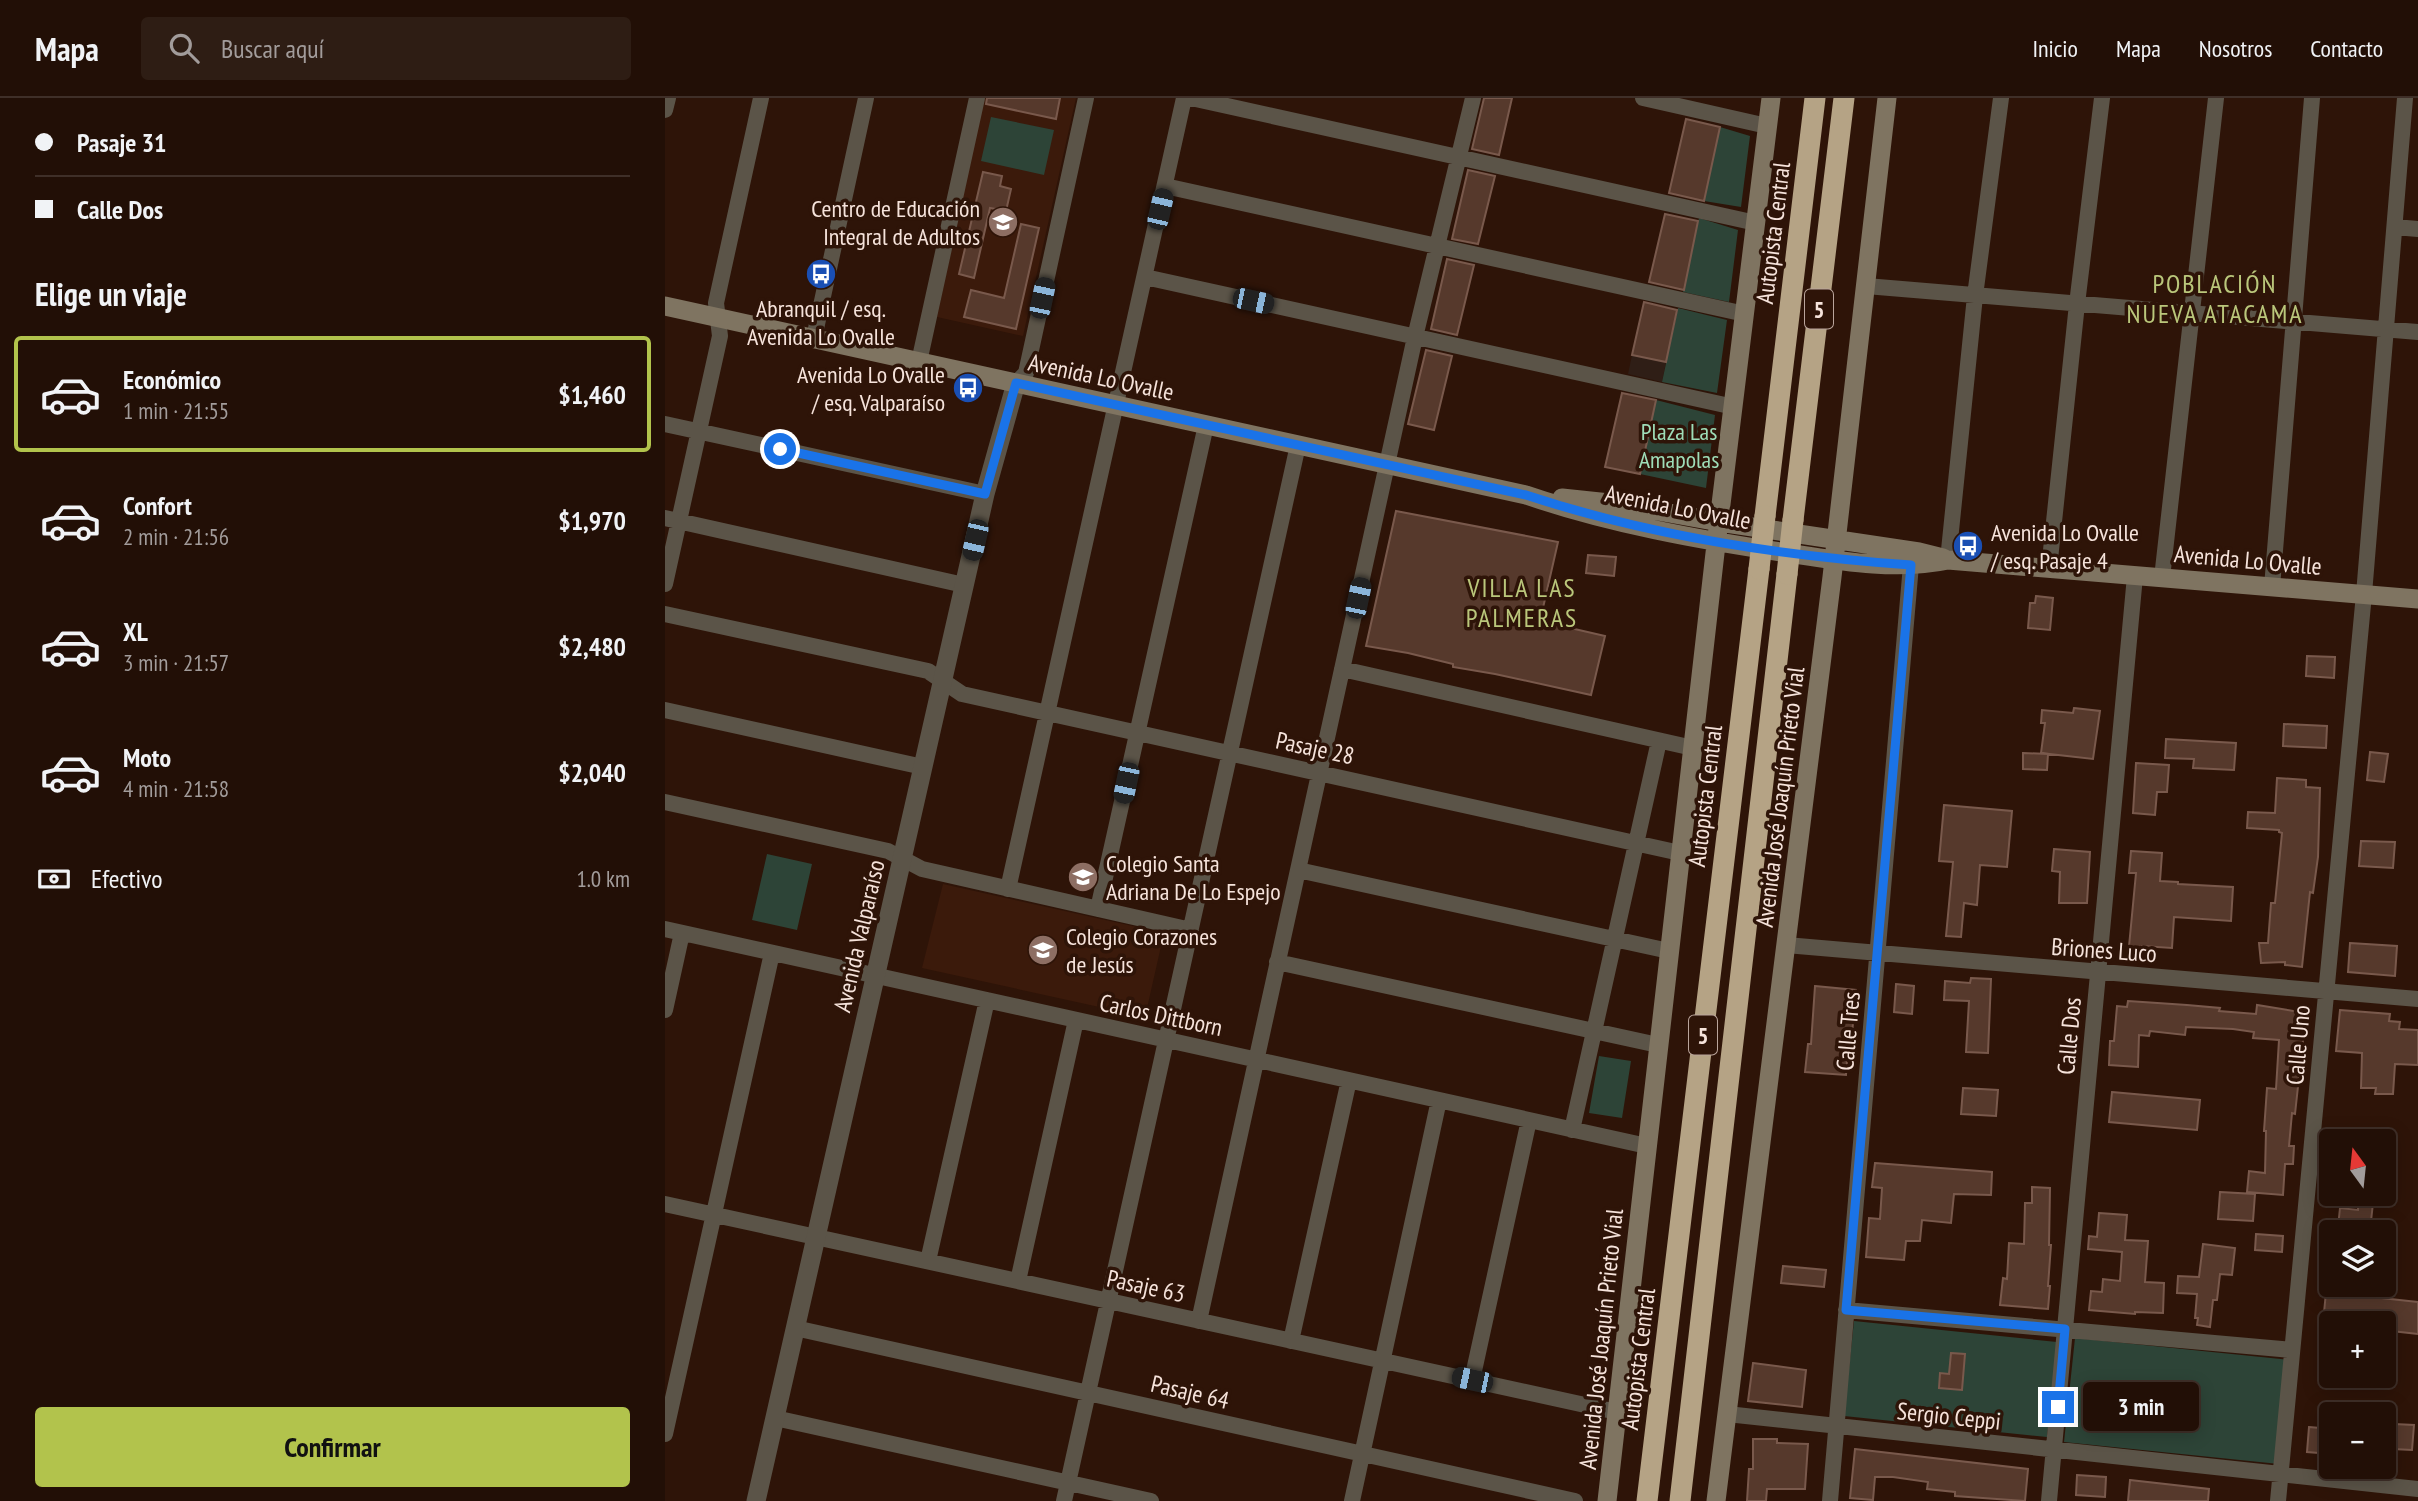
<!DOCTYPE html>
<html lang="es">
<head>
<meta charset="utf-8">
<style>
	body { margin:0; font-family:"PT Sans Narrow",sans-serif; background:#2e1d14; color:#f1f3f6; height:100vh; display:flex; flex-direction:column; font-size:26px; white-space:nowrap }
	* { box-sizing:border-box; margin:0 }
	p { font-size:23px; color:#a29c9b }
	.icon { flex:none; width:38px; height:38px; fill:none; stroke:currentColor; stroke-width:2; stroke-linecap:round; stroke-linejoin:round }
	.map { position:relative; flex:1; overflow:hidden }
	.side { display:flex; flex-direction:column; background:#220f06; width:665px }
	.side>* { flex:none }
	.banner { display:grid; align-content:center; height:154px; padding:0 35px; background:#220f06 }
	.needle { width:46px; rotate:345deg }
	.fabs { position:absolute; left:1654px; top:1031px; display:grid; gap:14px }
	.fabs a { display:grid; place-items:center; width:77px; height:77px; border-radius:7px; background:#220f06; box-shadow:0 4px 18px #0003,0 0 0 2px #3f2f28; font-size:35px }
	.end { position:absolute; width:32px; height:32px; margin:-16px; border:9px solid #1a73e8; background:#fff; box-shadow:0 0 0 4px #fff }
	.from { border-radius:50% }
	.bubble { position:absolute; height:49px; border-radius:7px; background:#220f06; box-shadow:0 4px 18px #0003,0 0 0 2px #3f2f28; font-size:23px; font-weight:800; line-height:49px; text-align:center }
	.car { position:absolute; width:21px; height:42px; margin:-21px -10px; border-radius:9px; box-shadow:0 0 5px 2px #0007; background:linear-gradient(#222 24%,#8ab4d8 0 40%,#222 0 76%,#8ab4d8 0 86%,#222 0) }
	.banner b { display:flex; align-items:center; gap:24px; height:66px; font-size:26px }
	.banner b+b { border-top:2px solid #3f2f28 }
	.banner i { width:18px; height:18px; background:#f1f3f6 }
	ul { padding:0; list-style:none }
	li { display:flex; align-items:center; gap:21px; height:116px; margin:0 14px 10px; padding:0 21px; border:4px solid transparent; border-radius:7px }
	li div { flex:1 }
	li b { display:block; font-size:26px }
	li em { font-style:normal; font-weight:800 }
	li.selected { border-color:#b2c34c }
	li>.icon { width:63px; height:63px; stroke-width:1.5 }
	h2 { padding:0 35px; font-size:32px; line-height:84px }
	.pay { display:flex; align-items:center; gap:18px; height:77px; padding:0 35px; font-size:26px }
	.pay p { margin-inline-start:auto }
	.button { display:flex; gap:14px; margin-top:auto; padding:14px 35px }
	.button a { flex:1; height:80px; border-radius:7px; background:#b2c34c; color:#111; font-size:28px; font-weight:800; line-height:80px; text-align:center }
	header { display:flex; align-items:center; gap:42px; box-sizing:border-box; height:98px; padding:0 35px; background:#220f06; border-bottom:2px solid #3f2f28 }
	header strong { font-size:33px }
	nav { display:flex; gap:38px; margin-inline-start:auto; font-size:24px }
	.search { width:490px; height:63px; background:#2e1d14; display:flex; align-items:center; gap:18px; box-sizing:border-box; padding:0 24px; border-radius:7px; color:#a29c9b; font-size:26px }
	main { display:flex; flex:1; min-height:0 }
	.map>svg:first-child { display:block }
</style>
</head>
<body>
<header>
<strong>Mapa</strong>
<div class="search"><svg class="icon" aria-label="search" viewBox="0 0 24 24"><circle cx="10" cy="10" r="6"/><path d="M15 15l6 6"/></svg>Buscar aquí</div>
<nav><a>Inicio</a><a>Mapa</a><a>Nosotros</a><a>Contacto</a></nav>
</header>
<main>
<section class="side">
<div class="banner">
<b><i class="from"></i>Pasaje 31</b>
<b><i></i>Calle Dos</b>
</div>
<h2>Elige un viaje</h2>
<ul>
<li class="selected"><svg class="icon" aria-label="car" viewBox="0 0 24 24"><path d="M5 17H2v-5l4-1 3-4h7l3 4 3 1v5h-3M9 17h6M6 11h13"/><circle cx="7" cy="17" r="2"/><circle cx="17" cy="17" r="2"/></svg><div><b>Económico</b><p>1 min · 21:55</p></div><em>$1,460</em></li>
<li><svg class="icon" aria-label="car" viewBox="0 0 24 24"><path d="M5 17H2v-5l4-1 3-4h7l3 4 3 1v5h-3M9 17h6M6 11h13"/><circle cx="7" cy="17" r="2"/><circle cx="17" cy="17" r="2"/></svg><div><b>Confort</b><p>2 min · 21:56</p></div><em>$1,970</em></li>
<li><svg class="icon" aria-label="car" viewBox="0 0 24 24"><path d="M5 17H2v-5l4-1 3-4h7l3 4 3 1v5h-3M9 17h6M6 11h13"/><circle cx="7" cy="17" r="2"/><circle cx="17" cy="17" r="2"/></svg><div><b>XL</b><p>3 min · 21:57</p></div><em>$2,480</em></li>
<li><svg class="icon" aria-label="car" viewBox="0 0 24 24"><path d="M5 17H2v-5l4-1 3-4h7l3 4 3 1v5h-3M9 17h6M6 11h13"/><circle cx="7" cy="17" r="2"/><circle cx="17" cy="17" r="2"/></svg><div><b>Moto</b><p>4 min · 21:58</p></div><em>$2,040</em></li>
</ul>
<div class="pay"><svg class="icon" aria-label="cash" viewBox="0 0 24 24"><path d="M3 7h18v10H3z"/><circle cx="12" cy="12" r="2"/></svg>Efectivo<p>1.0 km</p></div>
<div class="button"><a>Confirmar</a></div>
</section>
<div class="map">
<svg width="1753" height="1403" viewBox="0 0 1753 1403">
	<rect width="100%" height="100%" fill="#2e1408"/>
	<path fill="#2f1e16" d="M967,257L1001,264L997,284L963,276Z"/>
	<path fill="#3b1a0b" d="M319,0H411L358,238L272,219Z
		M278,786L499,835L480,919L257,870Z"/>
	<path fill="#2d4437" d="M326,19L389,32L379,77L316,63Z
		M1055,29L1085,38L1076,109L1039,103Z
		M1034,120L1073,132L1064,204L1018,194Z
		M1013,210L1062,222L1052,295L997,284Z
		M991,302L1050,317L1041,390L975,376Z
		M102,756L147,766L132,832L87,822Z
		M934,958L966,963L957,1020L924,1015Z
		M1189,1223L1392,1244L1382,1339L1179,1318Z
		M1410,1240L1625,1262L1614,1366L1399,1344Z"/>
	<path fill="#56392c" stroke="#79594c" stroke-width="2" d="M322,0H395L391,21L321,6Z
		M819,0H847L834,57L807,51Z
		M1021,21L1055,29L1039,103L1004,95Z
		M803,72L830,78L813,146L787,141Z
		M318,74L337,78L335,88L346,91L341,113L325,110L309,180L294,176Z
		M1000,116L1033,123L1019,192L984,184Z
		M356,126L374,130L351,231L299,219L306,192L339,200Z
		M782,161L809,167L792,237L766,231Z
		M979,204L1012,212L1001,264L967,257Z
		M761,252L787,258L769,332L743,326Z
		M957,295L991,302L975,376L940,369Z
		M731,413L893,444L875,523L940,538L926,597L830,576L788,569V566L743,555L701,548Z
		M923,457L951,459L949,478L921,475Z
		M1371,498L1388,500L1385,532L1363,530L1365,505H1370Z
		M1642,558L1670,559L1669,580L1641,578Z
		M1409,610L1435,613L1428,661L1376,655L1380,625H1376L1377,612L1408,615Z
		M1619,626L1662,628L1661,650L1618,648Z
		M1501,641L1571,645L1569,672L1528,670L1529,661L1500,660Z
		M1705,654L1723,656L1719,684L1702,682Z
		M1358,655L1383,656L1382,672L1358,671Z
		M1471,665L1504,667L1502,694H1492L1490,717L1468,715Z
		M1612,680L1641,682V689L1655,690L1653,759L1648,795L1645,794L1637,869L1620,867V864L1596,865L1594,845H1603L1606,805H1610L1617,735L1614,734V732L1582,730L1583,714L1610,715Z
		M1279,707L1347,713L1342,769L1315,767L1312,807L1299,805L1296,839L1281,838L1288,764L1274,763Z
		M1696,743L1730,744L1728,770L1694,768Z
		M1389,751L1425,754L1422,805H1394L1395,774L1387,773Z
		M1466,753L1497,755L1495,783L1513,784V786L1568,789L1566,823L1509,819L1507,850L1477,848L1476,860L1463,859L1471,775H1464Z
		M1685,845L1732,848L1730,878L1683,874Z
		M1306,880L1326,881L1323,955L1301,954L1304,903L1279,902L1280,883L1305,885Z
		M1231,886L1249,888L1247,916L1229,914Z
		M1150,888L1191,892L1186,947H1183L1181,977L1140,974L1143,946H1146Z
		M1463,903L1522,907L1555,910L1554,913L1591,916L1592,907L1641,915L1630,1016L1627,1015L1624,1048H1629L1628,1066H1620L1618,1097L1582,1094L1584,1073L1600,1075L1601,1033H1599L1602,990L1611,991L1614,942L1588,940L1589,934L1568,931L1521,929L1520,937L1485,933L1484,938L1474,937L1473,969L1444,967L1445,943H1449L1452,908L1462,909Z
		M1675,912L1725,916L1724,923L1735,924L1734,931L1753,932V967L1730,966L1728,996H1710L1711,990H1696L1697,955L1671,953Z
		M1298,990L1333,992L1331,1018L1296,1016Z
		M1447,994L1535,1002L1532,1032L1444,1024Z
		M1210,1065L1327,1074L1326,1097L1289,1096L1286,1125L1257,1122L1255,1143H1241L1239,1162L1201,1159L1204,1120L1215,1121L1217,1090L1207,1089Z
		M1367,1089L1385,1090L1384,1147H1386L1383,1188H1385L1383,1211L1335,1207L1338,1180L1342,1181L1344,1145L1359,1146L1360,1105H1367Z
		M1555,1094L1590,1096L1588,1123L1553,1121Z
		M1694,1096H1709L1705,1132L1673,1129L1675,1110L1693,1112Z
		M1434,1115L1462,1117L1460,1142L1483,1143L1480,1184L1499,1185L1498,1215L1470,1214V1216L1424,1212L1426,1193L1437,1194L1438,1181L1455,1183L1457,1154L1423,1151L1424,1138L1432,1139Z
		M1591,1136L1618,1138L1617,1154L1590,1152Z
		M1538,1146L1570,1150L1567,1177L1555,1176L1552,1202H1548L1545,1229L1532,1227L1533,1220H1530L1532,1196L1512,1195L1513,1178L1534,1179Z
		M1118,1168L1161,1172L1159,1189L1116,1185Z
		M1661,1194L1753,1204V1236L1718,1232V1225H1658Z
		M1286,1255L1300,1256L1297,1292L1274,1290L1275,1275L1284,1276Z
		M1088,1265L1141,1272L1137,1309L1083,1303Z
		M1729,1326L1749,1327L1747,1352L1728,1351Z
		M1644,1329L1666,1331V1356L1642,1354Z
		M1088,1341H1112V1345L1143,1346L1140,1391H1102L1101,1403H1082L1084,1371H1088Z
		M1190,1351L1363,1371L1360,1403L1290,1398V1394L1262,1391L1263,1384L1228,1379H1210L1208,1402L1185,1400Z
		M1412,1377L1441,1379L1440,1399L1411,1397Z
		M1465,1382L1544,1391L1543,1403H1463Z"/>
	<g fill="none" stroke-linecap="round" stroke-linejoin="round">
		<path stroke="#5b5448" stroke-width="16" d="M526,0L1091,125
			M978,0L1102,28
			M0,12L3,0
			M500,88L1080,216
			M1730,129L1753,131
			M480,179L1069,309
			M1201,188L1753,234
			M149,240L201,0
			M254,264L312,0
			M351,285L361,275L421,0
			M0,326L320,396
			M0,420L299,487
			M1283,462L1310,198L1336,0
			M1384,471L1412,206L1437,0
			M1497,480L1551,0
			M0,486L55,238L51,205L96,0
			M1607,489L1647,0
			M0,516L263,573L297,596L1015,755
			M677,571L1028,650
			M0,612L258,669
			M0,704L223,753L257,771L526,832
			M633,772L1004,853
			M343,791L519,0
			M433,811L541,327
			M0,831L982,1048
			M1121,847L1753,901
			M612,864L993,947
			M0,912L17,835
			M907,1032L994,643
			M0,1106L952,1314
			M263,1163L322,902
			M353,1183L411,922
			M1181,1212L1627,1252
			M534,1223L750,239L808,0
			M130,1230L910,1403
			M626,1243L684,982
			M807,1282L864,1022
			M1062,1316L1753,1391
			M110,1320L486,1403
			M0,1336L107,855
			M399,1403L633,347
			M687,1403L774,1002
			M1165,1403L1246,467
			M1384,1403L1470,478
			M1613,1403L1699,496L1740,0"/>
		<path stroke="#5b5448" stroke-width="19" d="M91,1403L320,396L351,285"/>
		<path stroke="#7f7461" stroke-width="19" d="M0,208L861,397C946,426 1035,442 1123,455C1175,463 1231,473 1283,462L1753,501
			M897,400L954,406L1054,424L1254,454L1278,460
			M942,1403L1050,455L1106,0
			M1051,1403L1167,479L1222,0"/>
		<path stroke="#b5a385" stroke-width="21" d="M1100,418L1150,0
			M1128,422L1179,0
			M982,1403L1094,471
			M1015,1403L1122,476"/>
		<path stroke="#b5a385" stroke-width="21" d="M1094,471L1100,418
			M1122,476L1128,422"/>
	</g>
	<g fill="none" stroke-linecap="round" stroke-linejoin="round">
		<path stroke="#1a73e8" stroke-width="9" d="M115,351L320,396L351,285L861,397C985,438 1116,458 1246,467L1181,1212L1400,1231L1393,1309"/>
	</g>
	<defs>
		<g id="school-disc" transform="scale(1.575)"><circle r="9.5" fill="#8d6e63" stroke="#2e1408"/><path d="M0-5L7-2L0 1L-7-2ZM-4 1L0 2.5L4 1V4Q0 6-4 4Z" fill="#fff"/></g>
		<g id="bus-disc" transform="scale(1.575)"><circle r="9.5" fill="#1a4fb4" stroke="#2e1408"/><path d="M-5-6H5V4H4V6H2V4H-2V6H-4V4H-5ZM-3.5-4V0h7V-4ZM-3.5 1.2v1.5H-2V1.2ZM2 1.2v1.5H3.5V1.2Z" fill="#fff"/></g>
	</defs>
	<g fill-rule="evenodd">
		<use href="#school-disc" x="338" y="124"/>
		<use href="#bus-disc" x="156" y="176"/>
		<use href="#bus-disc" x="303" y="290"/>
		<use href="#bus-disc" x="1303" y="448"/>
		<use href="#school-disc" x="418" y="779"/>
		<use href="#school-disc" x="378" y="852"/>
	</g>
	<g text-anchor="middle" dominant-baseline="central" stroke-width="7" stroke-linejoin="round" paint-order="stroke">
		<g fill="#2e1408" stroke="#baa59c" stroke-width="2">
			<rect x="1140" y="191.5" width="28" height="39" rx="5"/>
			<rect x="1024" y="917.5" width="28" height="39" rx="5"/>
		</g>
		<g font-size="23" font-weight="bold" fill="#f6e3db">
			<text x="1154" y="211">5</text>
			<text x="1038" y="937">5</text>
		</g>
		<g font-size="24" fill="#f6e3db" stroke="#2e1408" text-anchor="start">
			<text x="315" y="110" text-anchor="end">Centro de Educación<tspan x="315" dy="28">Integral de Adultos</tspan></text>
			<text x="156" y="210" text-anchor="middle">Abranquil / esq.<tspan x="156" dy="28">Avenida Lo Ovalle</tspan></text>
			<text x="280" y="276" text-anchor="end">Avenida Lo Ovalle<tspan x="280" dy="28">/ esq. Valparaíso</tspan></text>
			<text x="1326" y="434">Avenida Lo Ovalle<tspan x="1326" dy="28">/ esq. Pasaje 4</tspan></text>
			<text x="441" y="765">Colegio Santa<tspan x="441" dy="28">Adriana De Lo Espejo</tspan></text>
			<text x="401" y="838">Colegio Corazones<tspan x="401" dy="28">de Jesús</tspan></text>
		</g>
		<g font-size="24" fill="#f6e3db" stroke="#2e1408">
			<text transform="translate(1108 135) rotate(-83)">Autopista Central</text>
			<text transform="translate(436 279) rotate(12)">Avenida Lo Ovalle</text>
			<text transform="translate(1013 409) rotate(11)">Avenida Lo Ovalle</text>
			<text transform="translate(1583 462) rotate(5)">Avenida Lo Ovalle</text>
			<text transform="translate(650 650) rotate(12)">Pasaje 28</text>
			<text transform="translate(1040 698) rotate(-83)">Autopista Central</text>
			<text transform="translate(1115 699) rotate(-83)">Avenida José Joaquín Prieto Vial</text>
			<text transform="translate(194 838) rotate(-77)">Avenida Valparaíso</text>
			<text transform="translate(1439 852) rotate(4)">Briones Luco</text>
			<text transform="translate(496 917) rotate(12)">Carlos Dittborn</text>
			<text transform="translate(1183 933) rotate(-85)">Calle Tres</text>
			<text transform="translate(1404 938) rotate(-85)">Calle Dos</text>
			<text transform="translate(1633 947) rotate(-85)">Calle Uno</text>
			<text transform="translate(481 1188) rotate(12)">Pasaje 63</text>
			<text transform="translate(936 1241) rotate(-84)">Avenida José Joaquín Prieto Vial</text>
			<text transform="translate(973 1261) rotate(-83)">Autopista Central</text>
			<text transform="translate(525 1294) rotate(13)">Pasaje 64</text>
			<text transform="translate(1284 1318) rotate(6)">Sergio Ceppi</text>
		</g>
		<g font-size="24" fill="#9eddb8" stroke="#2e1408">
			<text x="1014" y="333">Plaza Las<tspan x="1014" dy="28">Amapolas</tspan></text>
		</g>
		<g font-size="26" letter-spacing="2" fill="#bac77b" stroke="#2e1408">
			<text x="1550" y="185">POBLACIÓN<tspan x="1550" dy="30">NUEVA ATACAMA</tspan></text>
			<text x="857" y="489">VILLA LAS<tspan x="857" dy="30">PALMERAS</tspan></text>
		</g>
	</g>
</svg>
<div class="fabs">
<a><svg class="needle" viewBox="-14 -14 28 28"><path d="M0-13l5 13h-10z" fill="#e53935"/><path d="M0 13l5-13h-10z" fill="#a29c9b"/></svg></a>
<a><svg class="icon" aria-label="layers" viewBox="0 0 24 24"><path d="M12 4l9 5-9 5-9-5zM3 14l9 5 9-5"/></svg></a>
<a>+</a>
<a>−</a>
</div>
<i class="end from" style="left:115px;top:351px"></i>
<i class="end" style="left:1393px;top:1309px"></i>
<div class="bubble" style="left:1418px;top:1284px;width:116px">3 min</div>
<i class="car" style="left:495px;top:111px;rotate:13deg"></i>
<i class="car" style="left:377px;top:200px;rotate:12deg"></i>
<i class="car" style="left:588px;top:203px;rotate:102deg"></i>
<i class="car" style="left:310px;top:442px;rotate:193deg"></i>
<i class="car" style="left:693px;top:500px;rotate:12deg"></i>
<i class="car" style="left:461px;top:685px;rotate:192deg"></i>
<i class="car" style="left:807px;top:1282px;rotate:282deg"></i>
</div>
</main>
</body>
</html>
